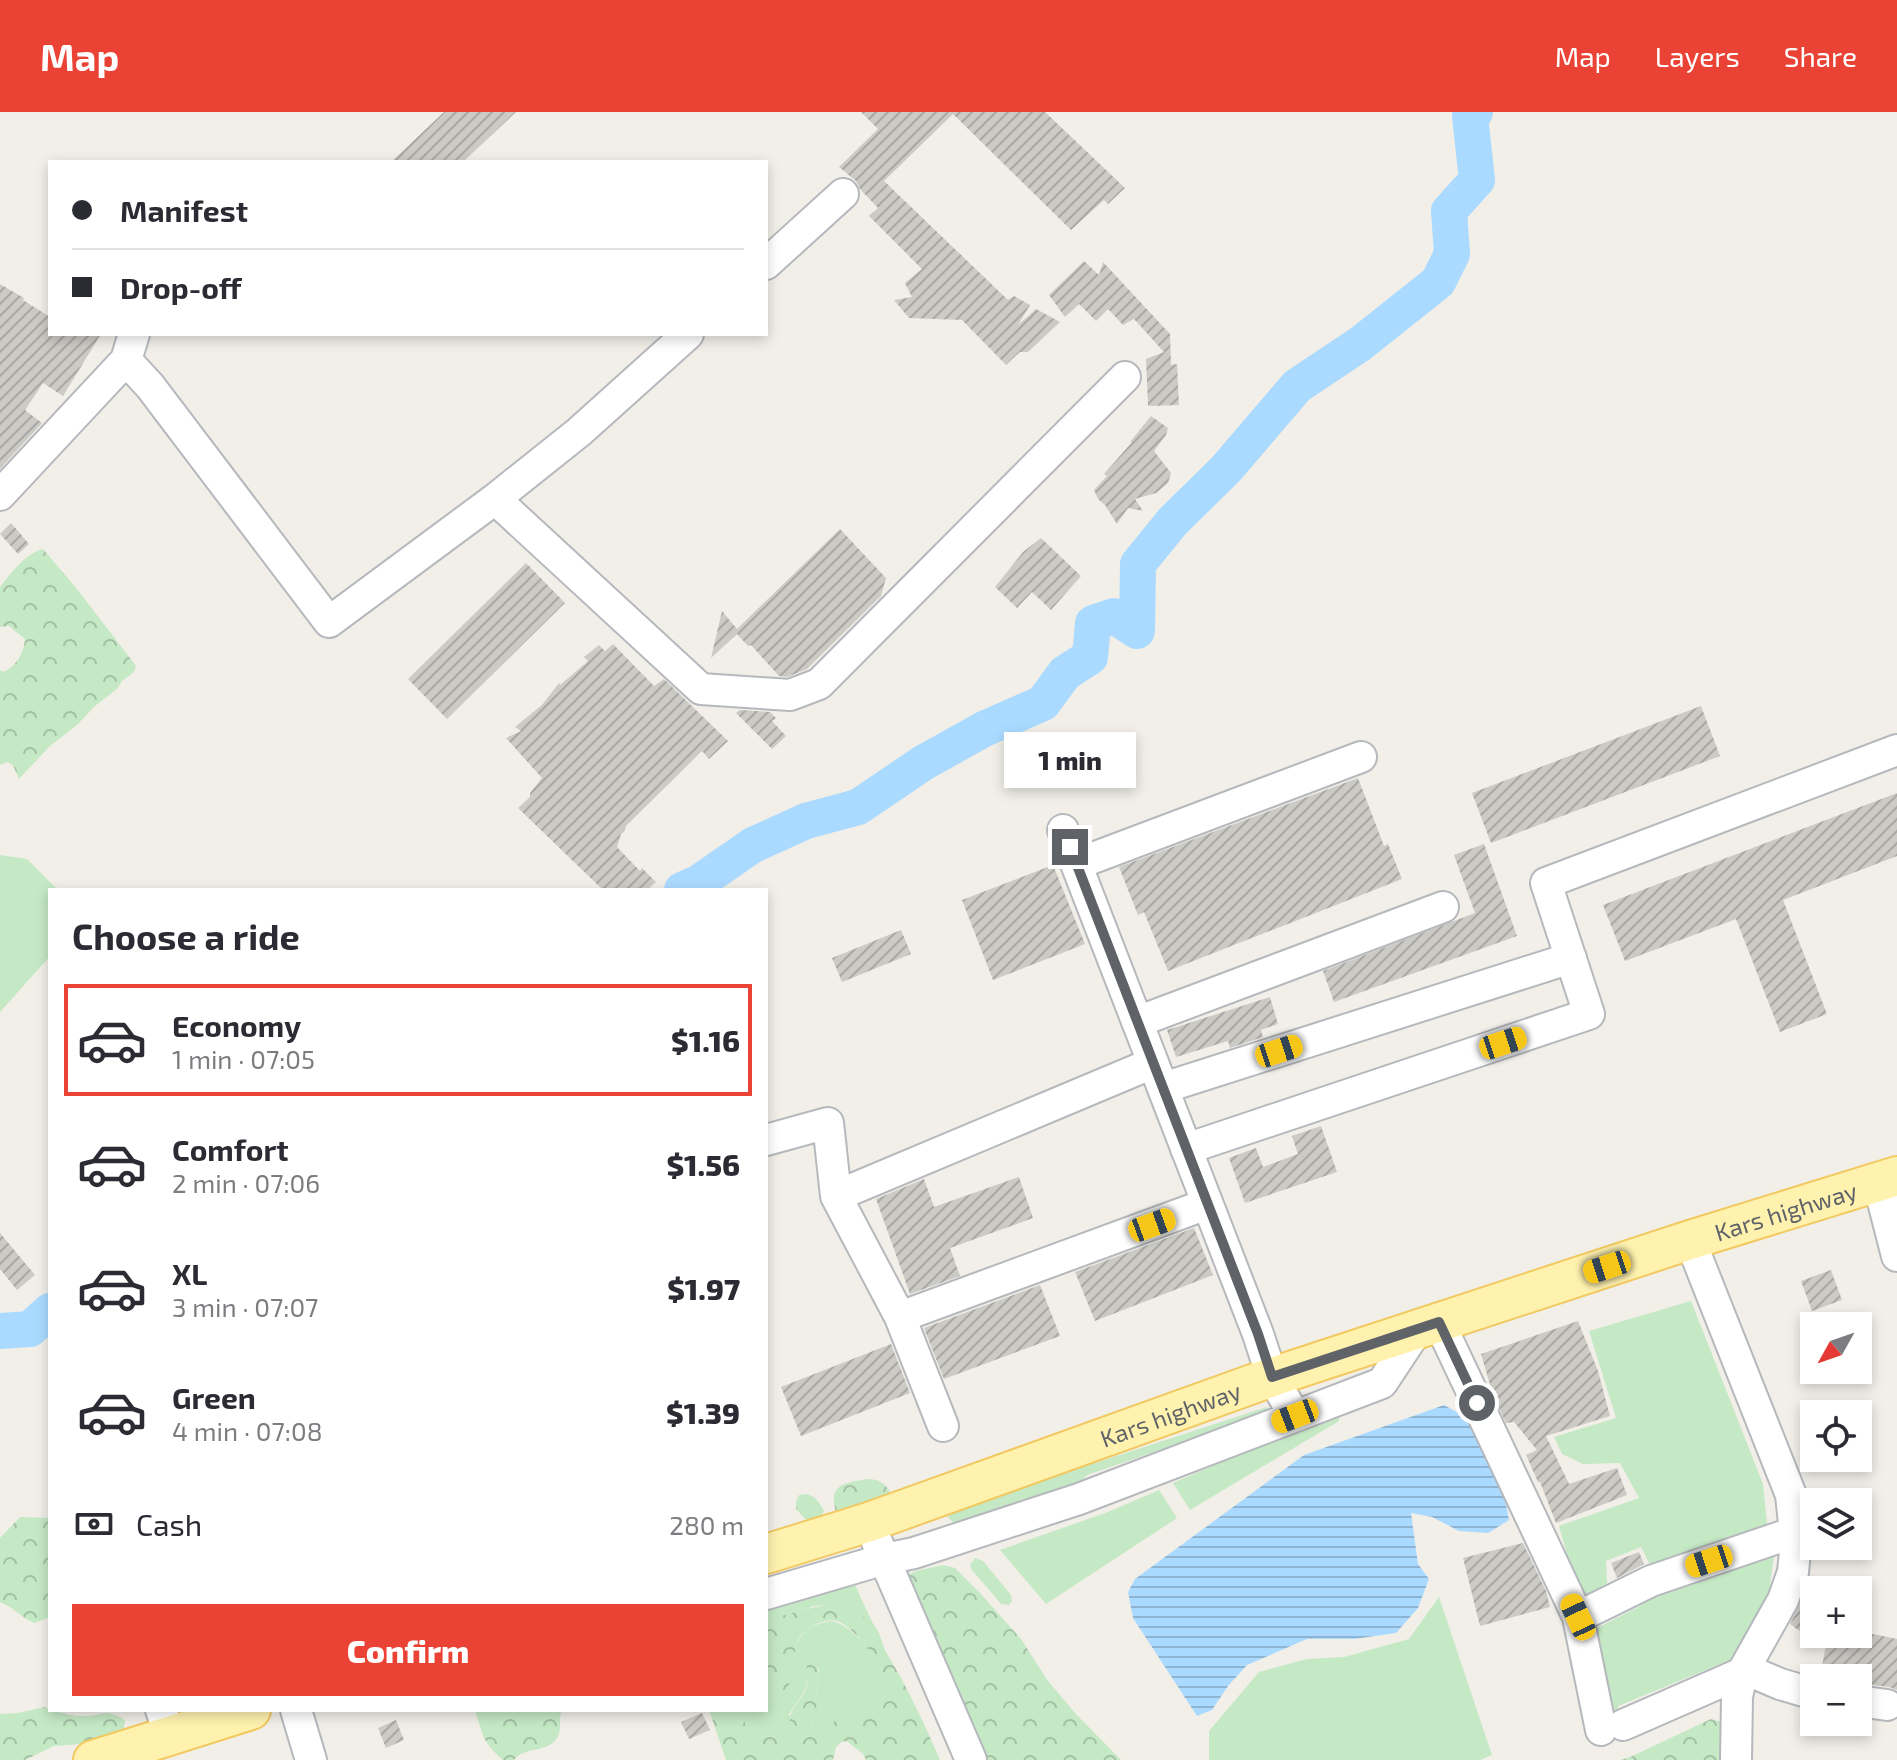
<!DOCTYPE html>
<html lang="en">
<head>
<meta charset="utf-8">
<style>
	body { margin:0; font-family:"Exo 2",sans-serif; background:#f7f7f7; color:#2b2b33; height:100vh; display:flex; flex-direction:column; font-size:30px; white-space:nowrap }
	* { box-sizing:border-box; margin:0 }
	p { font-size:26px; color:#7c7c81 }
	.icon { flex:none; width:44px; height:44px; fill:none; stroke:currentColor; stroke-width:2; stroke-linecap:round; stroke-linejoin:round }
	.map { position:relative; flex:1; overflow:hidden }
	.panel { position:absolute; left:48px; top:776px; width:720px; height:824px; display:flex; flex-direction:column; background:#fff; border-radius:0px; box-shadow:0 4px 12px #0003 }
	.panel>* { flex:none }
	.hud { position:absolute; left:48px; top:48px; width:720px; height:176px; border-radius:0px; box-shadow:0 4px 12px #0003; display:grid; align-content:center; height:176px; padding:0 24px; background:#fff }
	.needle { width:52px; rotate:230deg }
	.controls { position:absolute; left:1800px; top:1200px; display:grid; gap:16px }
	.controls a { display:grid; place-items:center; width:72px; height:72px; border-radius:0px; background:#fff; box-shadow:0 4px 12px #0003; font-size:40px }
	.end { position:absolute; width:36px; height:36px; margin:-18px; border:10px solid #5f6368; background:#fff; box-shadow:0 0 0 4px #fff }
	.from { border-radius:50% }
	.bubble { position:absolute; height:56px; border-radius:0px; background:#fff; box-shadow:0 4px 12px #0003; font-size:26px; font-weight:800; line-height:56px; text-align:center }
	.car { position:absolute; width:24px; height:48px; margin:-24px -12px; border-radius:10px; box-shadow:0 0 6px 2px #0007; background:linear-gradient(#f5c518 24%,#345 0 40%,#f5c518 0 76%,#345 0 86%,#f5c518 0) }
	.hud b { display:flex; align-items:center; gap:28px; height:76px; font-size:30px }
	.hud b+b { border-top:2px solid #e1e1e2 }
	.hud i { width:20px; height:20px; background:#2b2b33 }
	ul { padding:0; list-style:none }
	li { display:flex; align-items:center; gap:24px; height:112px; margin:0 16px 12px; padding:0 8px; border:4px solid transparent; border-radius:0px }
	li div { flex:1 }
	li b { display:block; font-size:30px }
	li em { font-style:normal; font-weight:800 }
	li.selected { border-color:#ea4335 }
	li>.icon { width:72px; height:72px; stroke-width:1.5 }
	h2 { padding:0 24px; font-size:36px; line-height:96px }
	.pay { display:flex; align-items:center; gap:20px; height:88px; padding:0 24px; font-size:30px }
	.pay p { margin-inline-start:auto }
	.cta { display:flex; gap:16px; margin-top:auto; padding:16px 24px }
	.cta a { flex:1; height:92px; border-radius:0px; background:#ea4335; color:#fff; font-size:32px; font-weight:800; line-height:92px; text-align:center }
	header { display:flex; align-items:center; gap:48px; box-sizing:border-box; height:112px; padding:0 40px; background:#ea4335; color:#fff }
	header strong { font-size:38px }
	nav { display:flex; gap:44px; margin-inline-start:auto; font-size:28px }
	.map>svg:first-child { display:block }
</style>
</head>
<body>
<header>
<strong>Map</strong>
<nav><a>Map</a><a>Layers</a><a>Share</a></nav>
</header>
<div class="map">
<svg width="1897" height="1648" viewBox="0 0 1897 1648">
	<defs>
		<pattern id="forest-crowns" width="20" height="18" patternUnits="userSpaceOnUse" patternTransform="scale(2)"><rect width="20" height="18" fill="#c5e8c5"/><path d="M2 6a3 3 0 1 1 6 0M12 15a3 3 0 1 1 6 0" fill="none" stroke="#a3c0a4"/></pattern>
		<pattern id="water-rules" width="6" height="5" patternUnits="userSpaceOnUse" patternTransform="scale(2)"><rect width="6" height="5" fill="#aadaff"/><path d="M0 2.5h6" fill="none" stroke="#8eb4d2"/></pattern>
		<pattern id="building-hatch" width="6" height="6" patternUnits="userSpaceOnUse" patternTransform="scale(2)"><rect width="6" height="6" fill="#cccac5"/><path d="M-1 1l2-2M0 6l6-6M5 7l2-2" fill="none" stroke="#a9a8a4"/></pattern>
	</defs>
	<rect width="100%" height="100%" fill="#f1efe8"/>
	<path fill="#c5e8c5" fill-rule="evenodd" d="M0,743L27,747L58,778H50V844L0,900Z
		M1691,1189L1763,1372L1768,1420L1652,1457L1641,1435L1606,1449L1607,1471L1580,1488L1559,1414L1639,1386L1620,1351L1583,1352L1562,1342L1554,1325L1616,1306L1589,1219Z
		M1267,1295L1268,1301L1087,1363L1078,1372L956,1412L948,1406L951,1398Z
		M1340,1299L1339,1309L1190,1398L1173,1371Z
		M1159,1378L1177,1406L1046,1492L1000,1438L1108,1400Z
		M1775,1438L1769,1479L1740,1544L1618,1594L1620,1604L1605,1606L1591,1519L1640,1494L1653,1479Z
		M975,1446L983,1449L1011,1483L1012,1489L1009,1493L1001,1492L972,1458L970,1453Z
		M839,1471L855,1473L874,1514L842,1492L814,1494L787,1504L766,1508V1498Z
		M1439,1485L1492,1643L1480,1648H1209V1619L1259,1560L1307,1547L1344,1545L1409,1527Z
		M831,1509C855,1512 884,1555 890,1578L877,1594L844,1602L823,1618L791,1633L773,1624L759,1626L752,1624L738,1598H766V1584C774,1583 777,1581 783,1576C801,1564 788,1538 802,1523C809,1514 820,1511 831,1509ZM819,1556L813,1609L802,1617L789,1603C798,1587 810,1578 808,1559Z"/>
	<path fill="url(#forest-crowns)" d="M43,437L77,477L136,554L134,560L122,569L117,577L95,594L78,612L50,634L19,667L13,653L7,650L0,653V558L3,560C16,555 24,541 25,527L9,514L0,515V475C11,461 26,441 43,437Z
		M868,1367C878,1367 885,1371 890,1380L887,1387L854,1408L836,1400C828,1372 844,1371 868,1367Z
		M806,1382C816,1384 819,1390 824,1399C820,1407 816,1408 807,1409L796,1397V1390L799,1383Z
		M20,1405L50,1406V1505L34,1511C21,1505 13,1495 0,1490V1426Z
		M943,1453L955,1456L980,1481L1021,1527L1048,1569L1075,1601L1121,1648H987L979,1633L904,1465L916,1459Z
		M842,1492C853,1498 865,1505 874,1513C881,1521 882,1533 887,1542C908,1576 924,1611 940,1648H866L863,1642L847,1629L841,1630L836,1635L833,1648H726L709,1598H738L752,1624L759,1626L773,1624L791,1633L823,1618L844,1602L877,1594L890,1578C885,1559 857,1515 837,1509C830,1507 820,1510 813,1514C808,1517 802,1521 799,1526C791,1541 798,1560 788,1574C782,1582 775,1583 766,1584V1508C792,1502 816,1492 842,1492Z
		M814,1543C821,1557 817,1568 816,1583C815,1589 817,1596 817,1603L808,1614L802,1617L790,1611C789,1596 801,1590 806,1577C811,1566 804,1556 808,1546Z
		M44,1595C55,1598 67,1604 81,1604C102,1605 104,1595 125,1608L123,1622L96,1631L54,1634L25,1648H0V1602L18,1601Z
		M475,1598H562C558,1607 562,1615 558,1624C550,1642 525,1633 514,1648H503C482,1630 483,1623 475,1598Z
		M1711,1607L1722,1610L1719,1648H1619L1628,1646Z"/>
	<path fill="url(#water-rules)" d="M1444,1293L1482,1314L1497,1344L1509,1408L1488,1421L1459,1419L1432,1405L1411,1401L1418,1452L1429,1467L1418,1496L1396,1521L1354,1527H1307L1247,1553L1228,1574L1212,1598L1197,1604L1133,1506L1128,1480L1135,1467L1304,1343Z"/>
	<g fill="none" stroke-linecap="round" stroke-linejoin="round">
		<path stroke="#aadaff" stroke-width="36" d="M682,778L698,771L753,733L806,709L858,695L923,651L984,617L1043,591L1065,561L1090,545L1093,511L1114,504L1137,519L1138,452L1173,409L1226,357L1297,274L1360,232L1438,170L1452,142L1449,99L1477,68L1470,4L1475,0
			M0,1219L30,1217L50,1199"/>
	</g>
	<path fill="url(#building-hatch)" d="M444,0H516L463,50H391Z
		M861,0H1045L1125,76L1108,92L1104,88L1071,118L953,2L884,69L1008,188L1014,184L1030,193L1018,213L1036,197L1060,210L1028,240H1020L1006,253L962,208L909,206L894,188L912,185L905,171L922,157L869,104L878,96L860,77L856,69L839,55L878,17Z
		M1084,149L1099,163L1103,150L1170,222L1171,253L1177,252L1179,293L1148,294L1146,247L1164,240L1134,207L1123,213L1108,197L1096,209L1079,192L1065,205L1049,183Z
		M0,172L24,186L23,188L50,205V222H101L63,284L43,271L25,298L42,311L0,357Z
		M1151,304L1168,316L1166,323L1154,339L1171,361L1168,371L1156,381L1135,387L1143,399L1128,396L1117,412L1105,393L1098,387L1094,378L1107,364L1104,362L1132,330H1130Z
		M11,411L29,432L18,442L0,422Z
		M840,417L886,466L881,484L807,557L787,565L779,564L751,533L748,534L737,522L711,546L722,499L737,517Z
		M1041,426L1081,464L1051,498L1032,480L1017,496L995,475L1023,440Z
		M526,451L565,491L447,607L408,567Z
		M613,532L654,574L664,567L728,629L709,647L702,639L626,714L625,718L621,722L617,735L640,759L642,756L656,770L647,778H603L518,696L530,685V681L542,666L506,626L521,619L515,615L542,593L559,571L560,573L588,549L584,545L599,533L605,539Z
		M1701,594L1720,644L1491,731L1472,681Z
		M740,598L770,600L776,606L772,609L786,624L772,637L736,601Z
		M1358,666L1384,734L1388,732L1402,767L1168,859L1144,800L1138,803L1119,755Z
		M1897,681V744L1783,788L1827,902L1780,920L1736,807L1625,849L1603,793Z
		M1484,732L1517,824L1334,890L1323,859L1475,801L1454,743Z
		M1053,753L1085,832L993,868L962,788Z
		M901,818L911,842L842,870L832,846Z
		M1270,885L1278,912L1261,918L1263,925L1230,936L1228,929L1176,945L1167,918Z
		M1321,1014L1337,1060L1245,1091L1229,1046L1256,1036L1263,1055L1298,1042L1292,1024Z
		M1019,1065L1033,1106L950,1136L960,1164L910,1182L876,1087L924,1067L934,1095Z
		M1194,1116L1213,1163L1095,1209L1075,1160Z
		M0,1121L35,1163L17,1178L0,1157Z
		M1831,1158L1842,1188L1812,1199L1801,1169Z
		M1040,1173L1060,1224L944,1267L924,1216Z
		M1578,1209L1598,1259L1610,1304L1546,1324L1569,1372L1617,1356L1627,1383L1556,1411L1540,1370H1538L1526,1343L1537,1338L1514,1310L1506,1311L1494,1286L1481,1242Z
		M891,1232L910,1281L801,1324L781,1275Z
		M1523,1431L1546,1479L1550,1495L1480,1514L1463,1446Z
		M1639,1440L1644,1452L1617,1466L1611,1451Z
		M1802,1488L1814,1499V1515L1801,1520L1790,1512Z
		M1858,1519L1897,1527V1578L1889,1575L1858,1571V1566L1820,1565L1828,1522H1858Z
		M702,1601L710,1618L689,1627L681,1610Z
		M396,1608L404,1628L386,1636L378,1616Z"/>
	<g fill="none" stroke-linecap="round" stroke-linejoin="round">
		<g stroke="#b5b8bc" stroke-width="34">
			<path id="minor" d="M766,152L843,82
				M126,248L150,274L329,510L495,387L579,320L688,222
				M0,383L126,248L134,222
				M495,387L701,577L790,583L819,572L1125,265
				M1063,718L1258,1222L1272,1265L1295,1304
				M1077,752L1361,645
				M1137,910L1443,795
				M1163,976L1571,846
				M766,1028L828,1011L836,1084L900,1205L943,1314
				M1186,1037L1589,902L1546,771L1897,638
				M1878,1070L1897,1144
				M836,1084L1153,951
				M1690,1128L1791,1383L1796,1430L1793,1460L1783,1488L1742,1561L1737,1585L1736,1648
				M900,1205L1207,1092
				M1439,1210L1578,1505L1601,1618
				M877,1430L971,1648
				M766,1482L885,1447L914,1441L1079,1387L1382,1271L1417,1218
				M1578,1505L1651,1469L1795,1420
				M1745,1557L1780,1572L1814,1582
				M1858,1589L1887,1593
				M161,1598L170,1622
				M296,1598L311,1648
				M1623,1613L1742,1561"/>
		</g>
		<g stroke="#f2c960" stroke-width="42">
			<g id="major">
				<path id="s1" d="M766,1442L869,1410L1272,1265L1690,1128L1897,1064"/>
				<path d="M93,1648L251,1598"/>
			</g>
		</g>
		<use href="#minor" stroke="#fff" stroke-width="30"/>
		<use href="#major" stroke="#fff2af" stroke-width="38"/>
	</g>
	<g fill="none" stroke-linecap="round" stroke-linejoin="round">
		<path stroke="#5f6368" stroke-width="10" d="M1070,735L1258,1222L1272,1265L1439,1210L1477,1291"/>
	</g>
	<g text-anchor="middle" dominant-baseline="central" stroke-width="8" stroke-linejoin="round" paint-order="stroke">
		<g font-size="24" fill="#5f6368" stroke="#fff">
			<text stroke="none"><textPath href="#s1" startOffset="1076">Kars highway</textPath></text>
			<text stroke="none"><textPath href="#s1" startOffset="428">Kars highway</textPath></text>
		</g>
	</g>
</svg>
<div class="controls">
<a><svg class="needle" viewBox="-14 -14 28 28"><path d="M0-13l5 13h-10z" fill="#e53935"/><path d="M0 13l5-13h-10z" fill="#7c7c81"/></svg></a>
<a><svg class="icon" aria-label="locate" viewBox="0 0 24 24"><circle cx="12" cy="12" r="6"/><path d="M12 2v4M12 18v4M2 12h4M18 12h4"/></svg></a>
<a><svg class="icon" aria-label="layers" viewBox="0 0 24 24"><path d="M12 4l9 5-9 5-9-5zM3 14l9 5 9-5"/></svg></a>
<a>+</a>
<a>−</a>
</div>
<i class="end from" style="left:1477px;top:1291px"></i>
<i class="end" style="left:1070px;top:735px"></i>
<div class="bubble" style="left:1004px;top:620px;width:132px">1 min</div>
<i class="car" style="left:1503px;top:931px;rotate:72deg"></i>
<i class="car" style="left:1279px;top:939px;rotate:72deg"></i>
<i class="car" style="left:1152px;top:1113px;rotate:70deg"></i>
<i class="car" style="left:1607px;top:1155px;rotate:252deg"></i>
<i class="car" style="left:1295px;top:1304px;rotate:249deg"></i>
<i class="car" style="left:1709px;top:1449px;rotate:252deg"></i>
<i class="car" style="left:1578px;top:1505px;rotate:335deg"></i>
<div class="hud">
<b><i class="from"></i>Manifest</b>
<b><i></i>Drop-off</b>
</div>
<section class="panel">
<h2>Choose a ride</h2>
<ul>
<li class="selected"><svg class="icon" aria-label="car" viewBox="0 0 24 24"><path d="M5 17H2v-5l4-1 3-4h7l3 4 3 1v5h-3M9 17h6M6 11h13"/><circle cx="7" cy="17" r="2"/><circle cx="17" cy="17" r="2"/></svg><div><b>Economy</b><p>1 min · 07:05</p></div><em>$1.16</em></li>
<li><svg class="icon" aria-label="car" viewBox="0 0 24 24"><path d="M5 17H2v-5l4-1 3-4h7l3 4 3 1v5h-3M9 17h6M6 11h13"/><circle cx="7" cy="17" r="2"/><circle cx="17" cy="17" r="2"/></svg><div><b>Comfort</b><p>2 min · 07:06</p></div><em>$1.56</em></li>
<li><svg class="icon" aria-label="car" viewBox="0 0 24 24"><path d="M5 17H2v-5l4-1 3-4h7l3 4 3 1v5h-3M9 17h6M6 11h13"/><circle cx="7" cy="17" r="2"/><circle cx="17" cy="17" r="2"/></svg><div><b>XL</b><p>3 min · 07:07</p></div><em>$1.97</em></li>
<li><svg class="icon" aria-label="car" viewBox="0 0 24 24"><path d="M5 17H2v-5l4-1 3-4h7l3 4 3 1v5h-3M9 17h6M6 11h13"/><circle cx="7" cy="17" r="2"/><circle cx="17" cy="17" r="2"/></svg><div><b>Green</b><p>4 min · 07:08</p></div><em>$1.39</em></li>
</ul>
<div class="pay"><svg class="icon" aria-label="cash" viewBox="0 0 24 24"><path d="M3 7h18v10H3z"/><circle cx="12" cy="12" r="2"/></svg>Cash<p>280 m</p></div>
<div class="cta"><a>Confirm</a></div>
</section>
</div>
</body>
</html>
